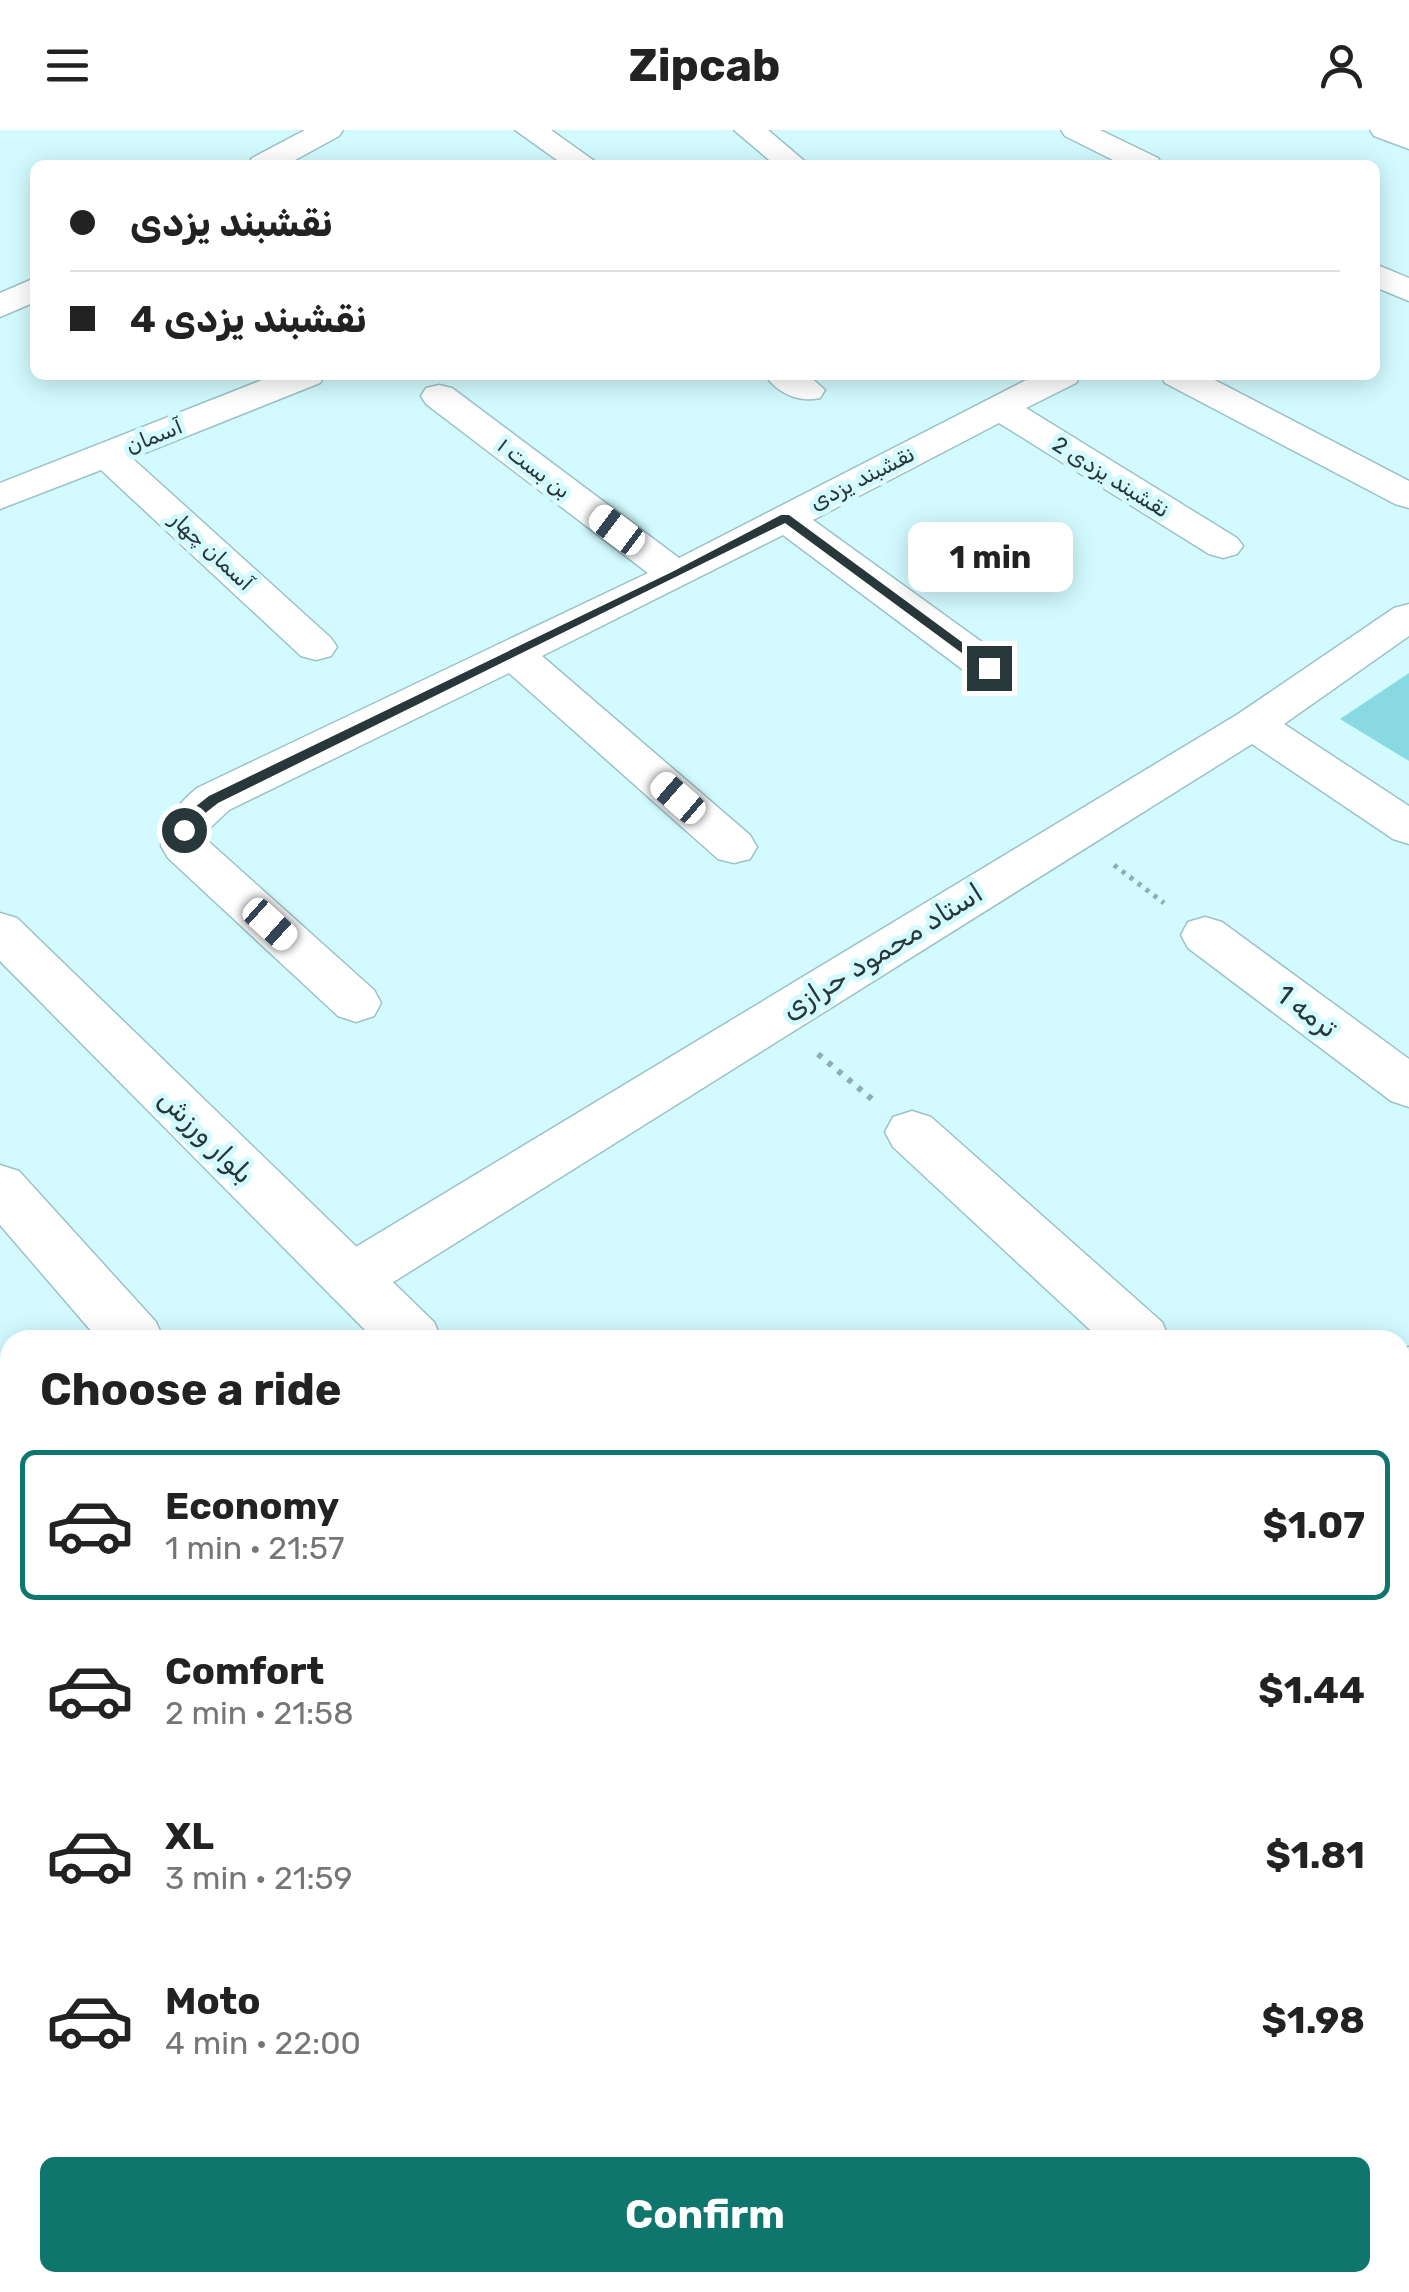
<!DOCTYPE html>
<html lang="en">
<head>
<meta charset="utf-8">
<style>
	body { margin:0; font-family:Rubik,Cairo,sans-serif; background:#f6f6f6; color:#222; height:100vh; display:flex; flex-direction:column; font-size:38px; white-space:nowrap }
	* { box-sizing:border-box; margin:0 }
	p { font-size:32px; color:#767676 }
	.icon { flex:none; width:55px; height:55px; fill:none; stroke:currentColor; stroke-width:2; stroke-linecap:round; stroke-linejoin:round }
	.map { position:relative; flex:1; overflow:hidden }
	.side { position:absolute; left:0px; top:1200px; width:1410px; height:962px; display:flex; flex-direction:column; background:#fff; border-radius:30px 30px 0 0; box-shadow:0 5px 25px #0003 }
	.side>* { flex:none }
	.hud { position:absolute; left:30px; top:30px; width:1350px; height:220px; border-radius:15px; box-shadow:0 5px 25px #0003; display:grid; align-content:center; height:220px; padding:0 40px; background:#fff }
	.end { position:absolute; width:45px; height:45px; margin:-22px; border:12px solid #283739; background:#fff; box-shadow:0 0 0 5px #fff }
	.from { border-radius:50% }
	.bubble { position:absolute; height:70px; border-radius:15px; background:#fff; box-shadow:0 5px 25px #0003; font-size:32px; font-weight:700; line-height:70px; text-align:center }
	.car { position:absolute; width:30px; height:60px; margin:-30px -15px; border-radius:12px; box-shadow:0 0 8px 2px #0007; background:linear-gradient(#fff 24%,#345 0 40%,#fff 0 76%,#345 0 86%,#fff 0) }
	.hud b { display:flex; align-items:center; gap:35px; height:95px; font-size:38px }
	.hud b+b { border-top:2px solid #e0e0e0 }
	.hud i { width:25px; height:25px; background:#222 }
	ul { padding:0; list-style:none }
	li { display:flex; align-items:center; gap:30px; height:150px; margin:0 20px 15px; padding:0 20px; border:5px solid transparent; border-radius:15px }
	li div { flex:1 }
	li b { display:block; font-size:38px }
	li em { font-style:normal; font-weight:700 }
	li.current { border-color:#0f766e }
	li>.icon { width:90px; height:90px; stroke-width:1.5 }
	h2 { padding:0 40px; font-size:45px; line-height:120px }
	.cta { display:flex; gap:20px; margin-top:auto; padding:20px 40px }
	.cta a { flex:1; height:115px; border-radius:15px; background:#0f766e; color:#fff; font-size:40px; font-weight:700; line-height:115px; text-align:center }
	header { display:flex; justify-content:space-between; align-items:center; height:130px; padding:0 40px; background:#fff; font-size:45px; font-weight:700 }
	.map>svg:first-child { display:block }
</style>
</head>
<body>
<header><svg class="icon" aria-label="menu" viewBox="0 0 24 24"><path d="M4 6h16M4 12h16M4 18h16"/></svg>Zipcab<svg class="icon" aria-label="person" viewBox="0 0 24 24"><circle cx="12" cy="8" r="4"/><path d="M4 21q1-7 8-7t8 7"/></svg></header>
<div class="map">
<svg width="1409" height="2162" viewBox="0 0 1409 2162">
	<rect width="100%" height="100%" fill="#d3fbff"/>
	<path fill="#88d9e2" d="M1409,543V631L1340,589Z"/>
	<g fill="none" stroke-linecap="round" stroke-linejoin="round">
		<g stroke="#9cc2c6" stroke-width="3">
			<path id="service" d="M10,1481V1525L0,1529V1485Z"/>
		</g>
		<g stroke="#9cc2c6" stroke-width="3">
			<path id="minor" d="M515,0H551L600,35H564Z
				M734,0H768L809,35H775Z
				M1061,0H1100L1158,28L1162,35H1123L1065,6Z
				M1370,0H1409V19L1374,6Z
				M1375,134L1409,148V171L1375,157Z
				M275,245H325L320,253L132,328L331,508L337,517L331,526L316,530L301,526L101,340L0,379V353Z
				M765,245H808L825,260L820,268C799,273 777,263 765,245Z
				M1036,245H1081L1076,253L1026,278L1237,408L1243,416L1237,424L1223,428L1209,424L999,293L813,390L1004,528L1010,538L1004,548L989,552L974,548L783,405L542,526L750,705L757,717L750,729L734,733L718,729L509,543L229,680L211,697L208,711L374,860L381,873L374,886L356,892L338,886L168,728L161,716C164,691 178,674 197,658L648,443L426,274L421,266L426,258L439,255L452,258L679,428Z
				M1160,245H1205L1409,351V378L1395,374L1165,253Z
				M1409,474V506L1284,594L1409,676V714L1393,709L1252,614L371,1166L351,1173L331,1166L323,1149L331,1132L1238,584L1394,478Z
				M1205,787L1222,792L1409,929V977L1391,971L1188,818L1181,805L1188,792Z
				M912,981L931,987L1162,1192L1170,1210H1101L893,1017L885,1002L893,987Z
				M1409,1217V1274L1400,1277V1220Z
				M1400,1422L1409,1425V1492L1400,1488Z"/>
		</g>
		<g stroke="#9cc2c6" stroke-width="3">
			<path id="tertiary" d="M305,0H343L339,6L286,35H248L252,28Z
				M35,148V172L0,187V163Z
				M0,783L17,788L434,1192L442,1210H375L0,831Z
				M0,1035L19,1041L156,1192L164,1210H99L0,1095Z
				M1400,2120L1409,2123V2162H1346L1342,2152H1400Z
				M926,2152H1010L1014,2162H930Z"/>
		</g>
		<path stroke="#90aeb1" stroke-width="5" stroke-dasharray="4 6" stroke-linecap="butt" d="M1114,735L1164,773"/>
		<path stroke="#90aeb1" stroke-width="6" stroke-dasharray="5 8" stroke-linecap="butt" d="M818,924L873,970"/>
		<use href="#service" fill="#fff" fill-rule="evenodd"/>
		<use href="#minor" fill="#fff" fill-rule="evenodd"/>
		<use href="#tertiary" fill="#fff" fill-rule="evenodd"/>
	</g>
	<path fill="#283739" d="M781,385H789L993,535V540H985L785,393L218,673L199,688L189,703L178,700L190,681L209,666L672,442Z"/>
	<g text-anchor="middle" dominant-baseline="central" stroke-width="10" stroke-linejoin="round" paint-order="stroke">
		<g font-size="22" fill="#283739" stroke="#d3fbff">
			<text transform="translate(154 306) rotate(-22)">آسمان</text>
			<text transform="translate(534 338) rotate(37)">بن بست ۱</text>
			<text transform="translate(1111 347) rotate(32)">نقشبند یزدی 2</text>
			<text transform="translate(862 348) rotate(-27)">نقشبند یزدی</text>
			<text transform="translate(212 421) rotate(43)">آسمان چهار</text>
		</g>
		<g font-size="28" fill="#283739" stroke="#d3fbff">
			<text transform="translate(882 821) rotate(-32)">استاد محمود حرازی</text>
			<text transform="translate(1307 881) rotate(37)">ترمه 1</text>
			<text transform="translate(206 1006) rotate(45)">بلوار ورزش</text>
		</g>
	</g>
</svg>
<i class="end from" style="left:184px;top:700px"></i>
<i class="end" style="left:989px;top:538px"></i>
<div class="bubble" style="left:908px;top:392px;width:165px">1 min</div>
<i class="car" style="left:617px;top:400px;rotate:307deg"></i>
<i class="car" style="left:678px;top:668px;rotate:311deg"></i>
<i class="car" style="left:270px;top:794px;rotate:132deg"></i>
<div class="hud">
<b><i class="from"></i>نقشبند یزدی</b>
<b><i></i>نقشبند یزدی 4</b>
</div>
<section class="side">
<h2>Choose a ride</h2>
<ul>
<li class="current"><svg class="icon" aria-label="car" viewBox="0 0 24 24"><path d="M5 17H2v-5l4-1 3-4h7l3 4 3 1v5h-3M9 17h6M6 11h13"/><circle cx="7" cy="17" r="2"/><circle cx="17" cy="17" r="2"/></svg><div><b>Economy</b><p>1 min · 21:57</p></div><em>$1.07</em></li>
<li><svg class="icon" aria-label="car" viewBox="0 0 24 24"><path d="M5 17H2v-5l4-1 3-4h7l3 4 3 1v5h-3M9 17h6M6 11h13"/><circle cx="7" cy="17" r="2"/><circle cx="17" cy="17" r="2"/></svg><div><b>Comfort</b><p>2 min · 21:58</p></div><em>$1.44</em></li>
<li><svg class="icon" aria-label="car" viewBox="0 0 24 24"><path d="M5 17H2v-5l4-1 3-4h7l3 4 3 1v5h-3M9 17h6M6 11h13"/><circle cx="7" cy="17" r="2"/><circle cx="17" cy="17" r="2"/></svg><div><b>XL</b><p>3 min · 21:59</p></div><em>$1.81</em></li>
<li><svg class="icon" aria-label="car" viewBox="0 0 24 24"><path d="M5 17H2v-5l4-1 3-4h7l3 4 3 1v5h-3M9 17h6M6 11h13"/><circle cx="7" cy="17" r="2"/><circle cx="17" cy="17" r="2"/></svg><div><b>Moto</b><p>4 min · 22:00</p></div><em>$1.98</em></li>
</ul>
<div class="cta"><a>Confirm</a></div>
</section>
</div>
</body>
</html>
